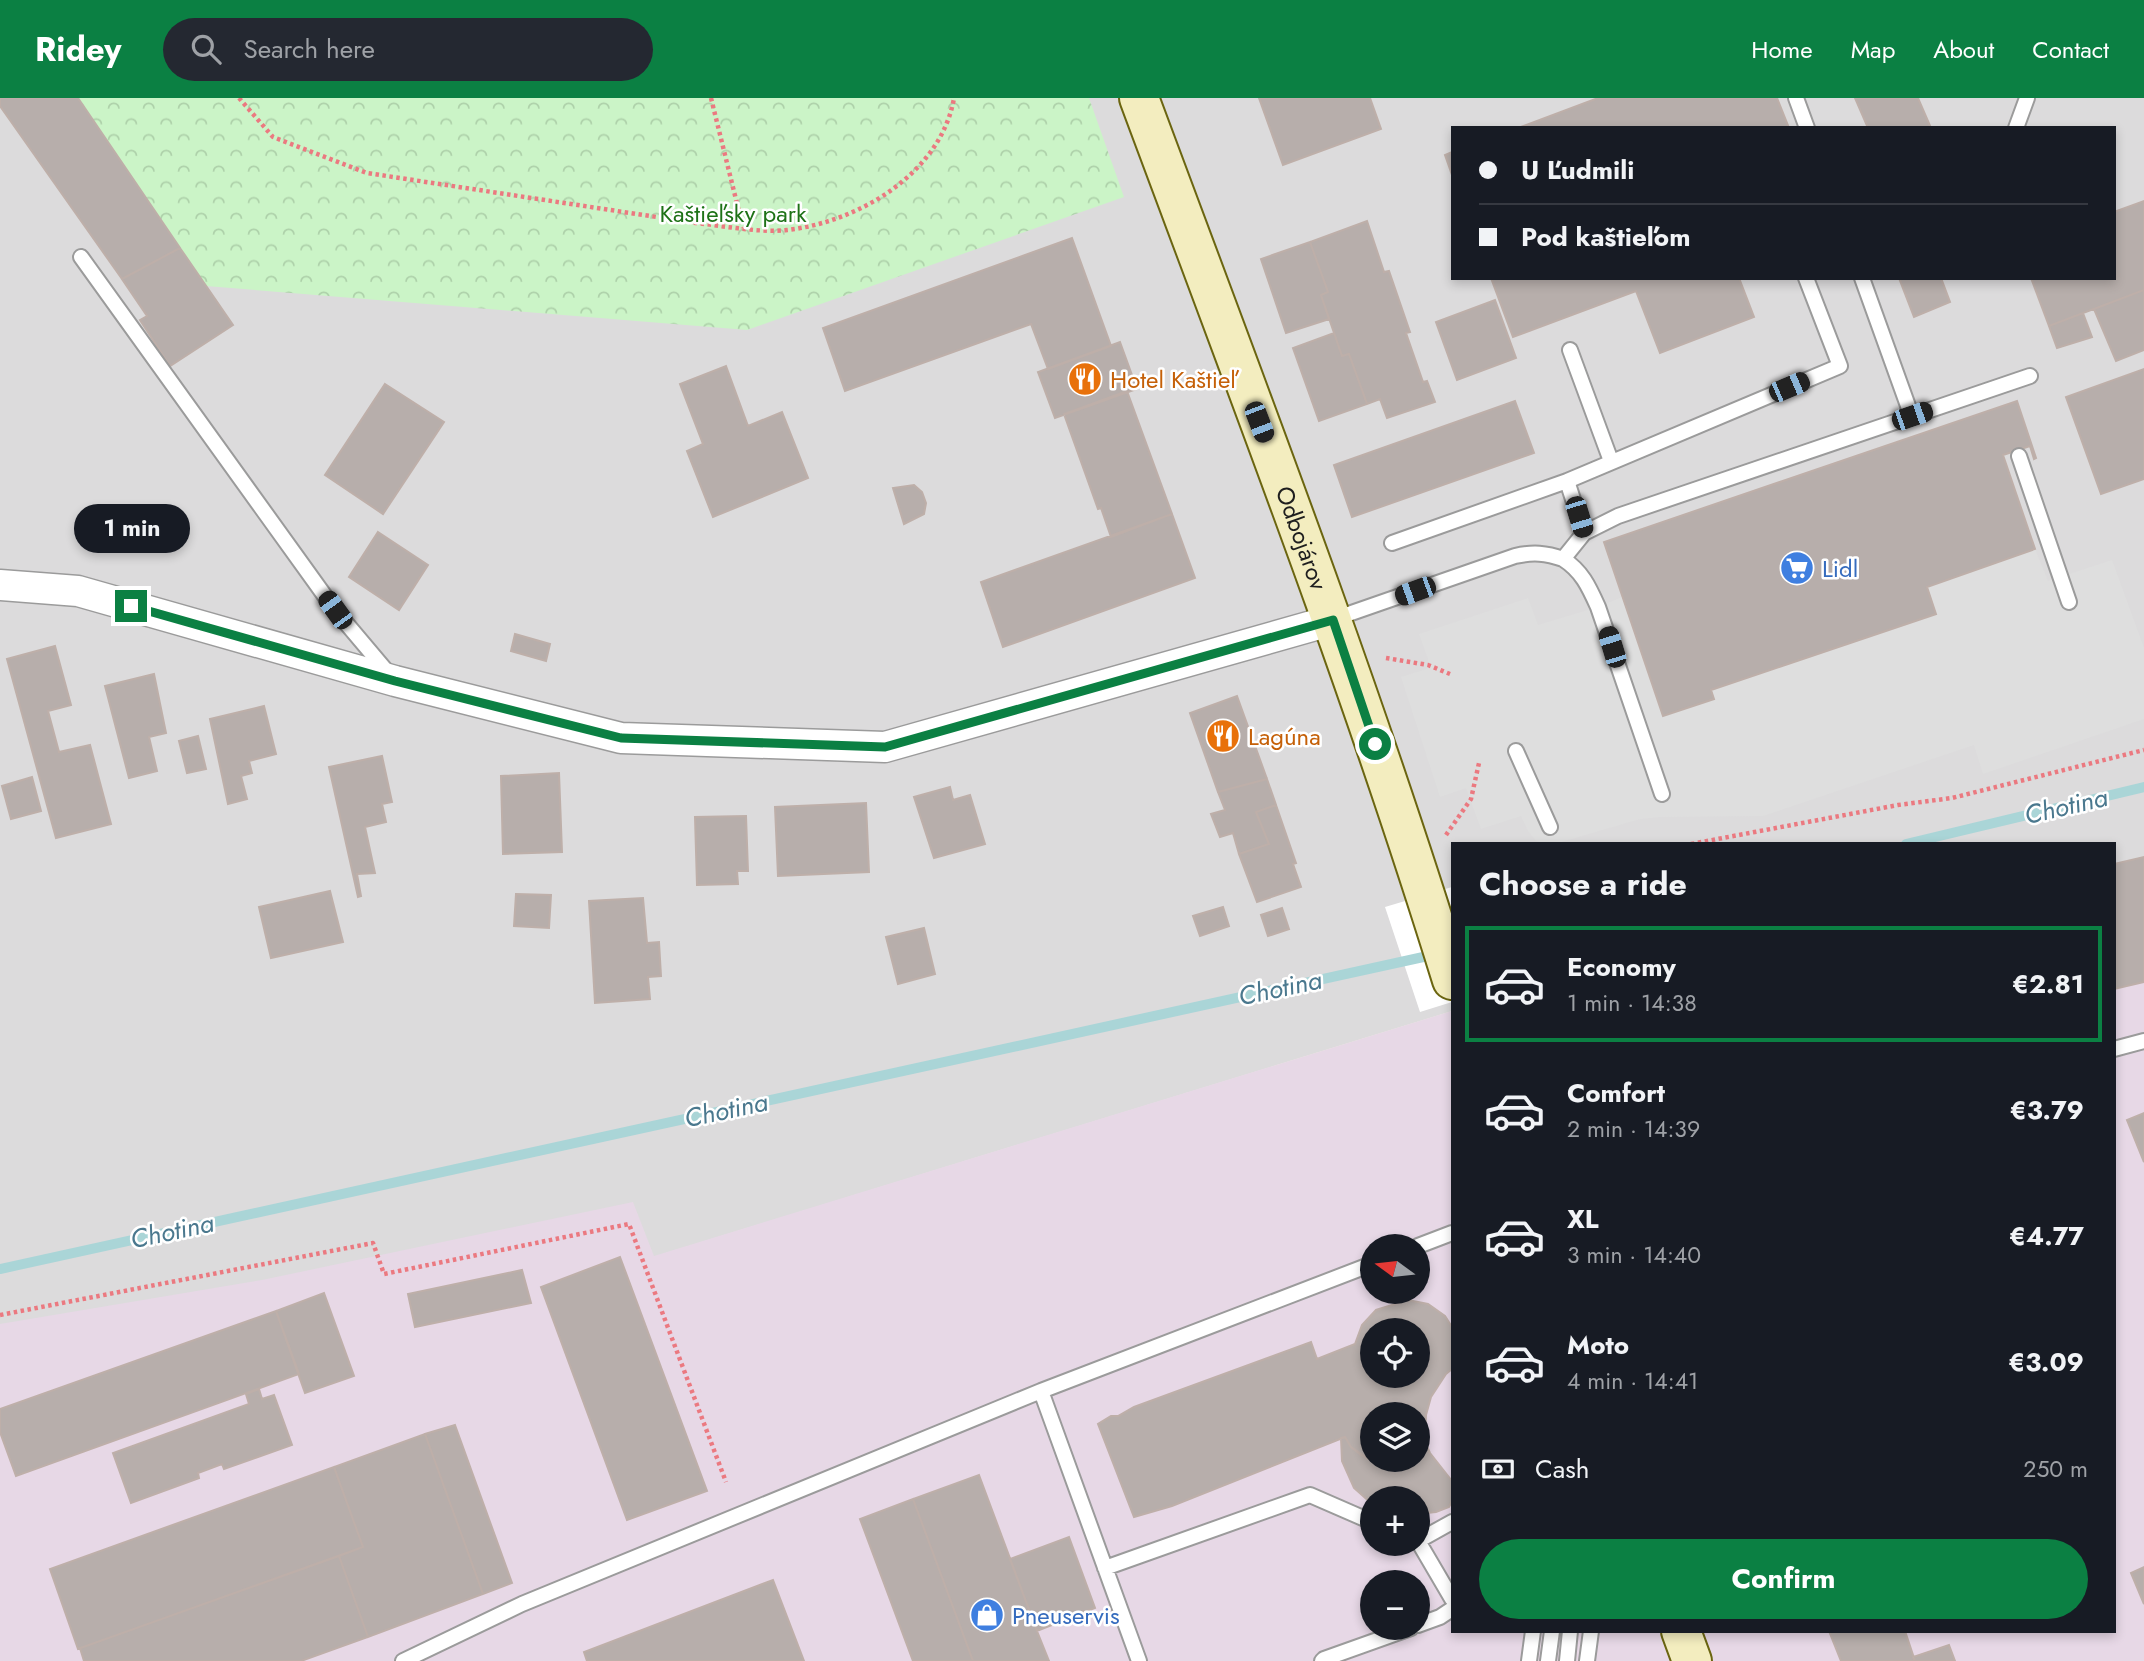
<!DOCTYPE html>
<html lang="en">
<head>
<meta charset="utf-8">
<style>
	body { margin:0; font-family:Jost,sans-serif; background:#242831; color:#f1f3f6; height:100vh; display:flex; flex-direction:column; font-size:26px; white-space:nowrap }
	* { box-sizing:border-box; margin:0 }
	p { font-size:23px; color:#9ea1a6 }
	.icon { flex:none; width:38px; height:38px; fill:none; stroke:currentColor; stroke-width:2; stroke-linecap:round; stroke-linejoin:round }
	.map { position:relative; flex:1; overflow:hidden }
	.details { position:absolute; left:1451px; top:744px; width:665px; height:791px; display:flex; flex-direction:column; background:#171b24; border-radius:0px; box-shadow:0 4px 10px #0003 }
	.details>* { flex:none }
	.top-card { position:absolute; left:1451px; top:28px; width:665px; height:154px; border-radius:0px; box-shadow:0 4px 10px #0003; display:grid; align-content:center; height:154px; padding:0 28px; background:#171b24 }
	.needle { width:46px; rotate:285deg }
	.fabs { position:absolute; left:1360px; top:1136px; display:grid; gap:14px }
	.fabs a { display:grid; place-items:center; width:70px; height:70px; border-radius:50%; background:#171b24; box-shadow:0 4px 10px #0003; font-size:35px }
	.end { position:absolute; width:32px; height:32px; margin:-16px; border:9px solid #0b8043; background:#fff; box-shadow:0 0 0 4px #fff }
	.from { border-radius:50% }
	.bubble { position:absolute; height:49px; border-radius:24px; background:#171b24; box-shadow:0 4px 10px #0003; font-size:23px; font-weight:700; line-height:49px; text-align:center }
	.car { position:absolute; width:21px; height:42px; margin:-21px -10px; border-radius:9px; box-shadow:0 0 5px 2px #0007; background:linear-gradient(#222 24%,#8ab4d8 0 40%,#222 0 76%,#8ab4d8 0 86%,#222 0) }
	.top-card b { display:flex; align-items:center; gap:24px; height:66px; font-size:26px }
	.top-card b+b { border-top:2px solid #363941 }
	.top-card i { width:18px; height:18px; background:#f1f3f6 }
	ul { padding:0; list-style:none }
	li { display:flex; align-items:center; gap:21px; height:116px; margin:0 14px 10px; padding:0 14px; border:4px solid transparent; border-radius:0px }
	li div { flex:1 }
	li b { display:block; font-size:26px }
	li em { font-style:normal; font-weight:700 }
	li.selected { border-color:#0b8043 }
	li>.icon { width:63px; height:63px; stroke-width:1.5 }
	h2 { padding:0 28px; font-size:32px; line-height:84px }
	.pay { display:flex; align-items:center; gap:18px; height:77px; padding:0 28px; font-size:26px }
	.pay p { margin-inline-start:auto }
	.primary-button { display:flex; gap:14px; margin-top:auto; padding:14px 28px }
	.primary-button a { flex:1; height:80px; border-radius:42px; background:#0b8043; color:#fff; font-size:28px; font-weight:700; line-height:80px; text-align:center }
	header { display:flex; align-items:center; gap:42px; box-sizing:border-box; height:98px; padding:0 35px; background:#0b8043; color:#fff }
	header strong { font-size:33px }
	nav { display:flex; gap:38px; margin-inline-start:auto; font-size:24px }
	.search { width:490px; height:63px; background:#242831; display:flex; align-items:center; gap:18px; box-sizing:border-box; padding:0 24px; border-radius:38px; color:#9ea1a6; font-size:26px }
	.map>svg:first-child { display:block }
</style>
</head>
<body>
<header>
<strong>Ridey</strong>
<div class="search"><svg class="icon" aria-label="search" viewBox="0 0 24 24"><circle cx="10" cy="10" r="6"/><path d="M15 15l6 6"/></svg>Search here</div>
<nav><a>Home</a><a>Map</a><a>About</a><a>Contact</a></nav>
</header>
<div class="map">
<svg width="2144" height="1563" viewBox="0 0 2144 1563">
	<defs>
		<pattern id="park-crowns" width="20" height="18" patternUnits="userSpaceOnUse" patternTransform="scale(1.75)"><rect width="20" height="18" fill="#cbf4c7"/><path d="M2 6a3 3 0 1 1 6 0M12 15a3 3 0 1 1 6 0" fill="none" stroke="#aed1aa"/></pattern>
	</defs>
	<rect width="100%" height="100%" fill="#eeeae5"/>
	<path fill="#dcdbdc" fill-rule="evenodd" d="M0,0H2144V786L2114,788V746H1452V913L0,1360ZM1452,30H2114V180H1452Z"/>
	<path fill="#e7d8e6" fill-rule="evenodd" d="M2144,786V1563H0V1226L262,1182L633,1104L654,1158L1452,913V1533H2114V788ZM1372,1148H1418V1194H1372ZM1372,1232H1418V1278H1372ZM1372,1316H1418V1362H1372ZM1372,1400H1418V1446H1372ZM1372,1484H1418V1530H1372Z"/>
	<path fill="url(#park-crowns)" d="M78,0H1089L1124,99L747,232L206,188Z"/>
	<path fill="#dedede" d="M2035,451L2048,483L2112,462L2144,550V621L1983,676L1974,647L1763,718L1660,719L1640,721L1558,745L1544,746L1536,743L1528,733L1521,718L1481,731L1466,690L1440,699L1401,579L1427,571L1428,561L1419,536L1528,500L1538,527L1598,509L1622,499L1663,618L1714,601L1711,592L1935,516L1927,489Z"/>
	<path fill="#fff" d="M1452,789V904L1420,914L1385,809Z"/>
	<g fill="none" stroke-linecap="round" stroke-linejoin="round">
		<path stroke="#aad5d7" stroke-width="10" d="M1906,746L2144,689
			M0,1171L1437,856"/>
	</g>
	<path fill="#b7aeab" stroke="#beafa9" stroke-width="2" fill-rule="evenodd" d="M0,0H78L180,150L122,181L0,8Z
		M1259,0H1370L1381,31L1283,67Z
		M1598,0H1777L1789,30H1518Z
		M1855,0H1918L1931,30H1868Z
		M1452,54V77L1445,57Z
		M2144,103V192L2049,228L2031,180H2114V114Z
		M1367,123L1384,174L1389,173L1410,234L1406,235L1423,284L1427,283L1435,304L1387,320L1380,301L1367,306L1349,256L1342,258L1321,197L1328,194L1310,144Z
		M1072,140L1111,248L1048,271L1031,226L845,293L823,230Z
		M1310,144L1328,194L1321,197L1329,221L1286,235L1261,161Z
		M180,150L233,227L170,268L140,222L147,218L122,181Z
		M1491,180H1739L1754,219L1660,255L1636,193L1513,239Z
		M1899,180H1941L1950,204L1914,219Z
		M2144,192V252L2116,263L2094,211Z
		M1495,202L1516,260L1457,282L1436,224Z
		M2083,215L2092,239L2057,250L2049,228Z
		M1334,235L1342,258L1349,256L1367,306L1319,323L1293,250Z
		M1120,244L1137,291L1055,320L1038,274Z
		M726,268L748,328L782,314L808,380L713,419L687,353L703,346L680,286Z
		M2144,271V381L2101,396L2066,299Z
		M385,286L444,324L383,416L325,377Z
		M1127,293L1172,416L1111,439L1101,410L1098,411L1064,316Z
		M1515,303L1534,355L1352,419L1334,367Z
		M2017,303L2036,360L2034,361L2030,348L2003,357L2035,451L1927,489L1936,516L1711,592L1714,601L1663,618L1604,444Z
		M914,387L922,394L926,405L924,416L904,426L893,390Z
		M1172,416L1195,480L1003,549L981,484Z
		M378,434L428,467L399,512L349,479Z
		M515,536L550,546L546,563L511,553Z
		M55,548L71,607L48,613L59,654L90,647L111,726L56,740L7,561Z
		M154,576L166,635L149,639L157,673L129,680L105,588Z
		M1237,598L1267,681L1218,694L1190,615Z
		M264,608L276,656L249,663L252,675L241,678L247,701L228,706L210,621Z
		M198,638L206,671L187,675L179,643Z
		M382,658L392,704L382,706L386,724L365,729L375,775L357,776L361,798L358,799L329,669Z
		M559,675L562,754L503,756L501,678Z
		M32,679L41,713L11,721L2,688Z
		M1267,681L1276,707L1256,714L1269,746L1239,756L1233,735L1220,739L1211,716L1225,712L1218,694Z
		M950,689L953,702L970,697L985,746L934,760L914,699Z
		M866,705L869,774L778,778L775,709Z
		M1276,707L1296,765L1293,766L1301,789L1257,804L1239,756L1269,746L1256,714Z
		M746,718L748,773H737L738,786L697,787L695,719Z
		M2144,759V884L2114,891V766Z
		M330,793L343,844L271,860L259,809Z
		M516,796L551,797L549,830L514,828Z
		M643,800L647,845L659,844L661,878L648,879L650,901L595,905L589,803Z
		M1223,809L1229,828L1200,838L1193,818Z
		M1282,810L1289,831L1268,838L1261,817Z
		M924,830L935,876L898,886L886,839Z
		M2144,1015V1064L2127,1022Z
		M620,1159L707,1393L627,1422L541,1189Z
		M522,1172L531,1205L415,1229L408,1196Z
		M324,1195L354,1278L305,1295L276,1213Z
		M1408,1202L1428,1206L1445,1218L1452,1229V1271L1446,1276L1431,1299L1426,1317L1425,1344L1418,1351V1316H1372V1362H1403L1384,1365L1372,1363L1351,1349L1345,1339L1172,1408L1134,1419L1098,1326L1111,1318H1118L1134,1309L1311,1244L1317,1261L1355,1246L1362,1227L1376,1212ZM1372,1232H1418V1278H1372Z
		M276,1213L299,1276L16,1378L0,1334V1311Z
		M259,1291L262,1301L274,1297L292,1347L224,1371L222,1366L198,1375L199,1380L131,1405L113,1355L249,1306L246,1296Z
		M455,1327L512,1485L483,1496L425,1336Z
		M425,1336L483,1496L368,1539L339,1458L363,1449L334,1369Z
		M1345,1339L1351,1349L1361,1357L1372,1363L1384,1365L1418,1362V1351L1425,1344L1430,1355L1452,1383V1403L1449,1409L1436,1414L1418,1416V1400H1372V1406L1354,1390L1342,1363L1341,1340Z
		M334,1369L363,1449L78,1551L50,1471Z
		M979,1377L1037,1533L1049,1563H973L913,1401Z
		M913,1401L973,1563H913L860,1421Z
		M1069,1439L1095,1510L1037,1533L1010,1461Z
		M339,1458L368,1539L301,1563H84L80,1550Z
		M2144,1469V1506L2131,1475Z
		M773,1482L804,1563H587L584,1554Z
		M1829,1533H1905L1915,1563H1841Z
		M1949,1547L1955,1563H1915L1913,1559Z"/>
	<g fill="none" stroke-linecap="round" stroke-linejoin="round">
		<g stroke="#9b9b9b" stroke-width="18">
			<path id="service" d="M1796,0L1807,30
				M2016,30L2027,0
				M81,159L335,512L389,576
				M1862,180L1912,319
				M1570,252L1611,363
				M2019,358L2069,504
				M1567,383L1584,435
				M1392,445L1567,383L1840,268L1806,180
				M1563,461C1582,473 1589,489 1598,509L1662,696
				M1334,521L1515,458C1533,454 1546,455 1563,461L1584,435L1618,418L2030,278
				M1516,653L1550,729
				M2114,951L2144,943
				M1418,1148L1452,1135
				M1041,1293L1139,1563
				M1418,1443L1452,1501
				M1418,1443L1452,1424
				M1105,1470L1310,1397L1372,1424
				M1418,1527L1440,1519L1452,1511
				M403,1563L522,1506L1041,1293L1372,1166
				M1322,1563L1324,1561L1411,1530
				M1529,1563L1533,1533
				M1548,1563L1552,1533
				M1567,1563L1570,1533
				M1587,1563L1591,1533"/>
		</g>
		<g stroke="#9b9b9b" stroke-width="33">
			<path id="minor" d="M0,487L78,493L395,583L621,640L885,649L1333,522"/>
		</g>
		<g stroke="#6b6510" stroke-width="42">
			<g id="secondary">
				<path id="s1" d="M1139,0C1248,293 1360,584 1452,882"/>
				<path d="M1681,1533L1692,1563"/>
			</g>
		</g>
		<path stroke="#eb7980" stroke-width="4.5" stroke-dasharray="3.5 3.5" stroke-linecap="butt" d="M239,0L273,39L367,75L696,125C725,128 758,135 787,132C859,124 941,75 954,0
			M711,0L743,130
			M1386,560L1428,567L1450,576
			M1446,737L1471,701L1479,665
			M1691,746L1898,707L1952,700L2144,652
			M0,1217L373,1145L384,1176L629,1126L726,1384"/>
		<use href="#service" stroke="#fff" stroke-width="14"/>
		<use href="#minor" stroke="#fff" stroke-width="30"/>
		<use href="#secondary" stroke="#f3edbf" stroke-width="38"/>
	</g>
	<g fill="none" stroke-linecap="round" stroke-linejoin="round">
		<path stroke="#0b8043" stroke-width="9" d="M131,508L395,583L621,640L885,649L1333,522L1375,646"/>
	</g>
	<defs>
		<g id="restaurant-disc" transform="scale(1.75)"><circle r="9.5" fill="#e8710a" stroke="#fff"/><path d="M-5-6h1v4h1v-4h1v4h1v-4h1v5L-1.5 .5V6h-2V.5L-5-1ZM5-6V6H3V1.5H1.5Q1.5-4 5-6Z" fill="#fff"/></g>
		<g id="supermarket-disc" transform="scale(1.75)"><circle r="9.5" fill="#3f7fe0" stroke="#fff"/><path d="M-6-5.5h2.5l.6 2H6L4.5 2H-2.5L-4.4-4H-6ZM-1.5 3.2a1.3 1.3 0 1 0 .1 0ZM3 3.2a1.3 1.3 0 1 0 .1 0Z" fill="#fff"/></g>
		<g id="shop-disc" transform="scale(1.75)"><circle r="9.5" fill="#3f7fe0" stroke="#fff"/><path d="M-5-2.5h2.3a2.7 3.5 0 0 1 5.4 0H5L5.5 6h-11ZM-1.5-2.5h3a1.5 2.3 0 0 0-3 0Z" fill="#fff"/></g>
	</defs>
	<g fill-rule="evenodd">
		<use href="#restaurant-disc" x="1085" y="281"/>
		<use href="#supermarket-disc" x="1797" y="470"/>
		<use href="#restaurant-disc" x="1223" y="638"/>
		<use href="#shop-disc" x="987" y="1517"/>
	</g>
	<g text-anchor="middle" dominant-baseline="central" stroke-width="5" stroke-linejoin="round" paint-order="stroke">
		<g font-size="24" fill="#1e7217" stroke="#fff">
			<text x="733" y="115">Kaštieľsky park</text>
		</g>
		<g font-size="24" fill="#c56008" stroke="#fff" text-anchor="start">
			<text x="1110" y="281">Hotel Kaštieľ</text>
			<text x="1248" y="638">Lagúna</text>
		</g>
		<g font-size="24" fill="#1e1e1e" stroke="#fff">
			<text stroke="none"><textPath href="#s1" startOffset="469">Odbojárov</textPath></text>
		</g>
		<g font-size="24" fill="#366cbe" stroke="#fff" text-anchor="start">
			<text x="1822" y="470">Lidl</text>
			<text x="1012" y="1517">Pneuservis</text>
		</g>
		<g font-size="26" font-style="italic" fill="#4a788e" stroke="#fff">
			<text transform="translate(2066 708) rotate(-13)">Chotina</text>
			<text transform="translate(1280 890) rotate(-12)">Chotina</text>
			<text transform="translate(726 1012) rotate(-12)">Chotina</text>
			<text transform="translate(172 1133) rotate(-12)">Chotina</text>
		</g>
	</g>
</svg>
<div class="fabs">
<a><svg class="needle" viewBox="-14 -14 28 28"><path d="M0-13l5 13h-10z" fill="#e53935"/><path d="M0 13l5-13h-10z" fill="#9ea1a6"/></svg></a>
<a><svg class="icon" aria-label="locate" viewBox="0 0 24 24"><circle cx="12" cy="12" r="6"/><path d="M12 2v4M12 18v4M2 12h4M18 12h4"/></svg></a>
<a><svg class="icon" aria-label="layers" viewBox="0 0 24 24"><path d="M12 4l9 5-9 5-9-5zM3 14l9 5 9-5"/></svg></a>
<a>+</a>
<a>−</a>
</div>
<i class="end from" style="left:1375px;top:646px"></i>
<i class="end" style="left:131px;top:508px"></i>
<div class="bubble" style="left:74px;top:406px;width:116px">1 min</div>
<i class="car" style="left:1789px;top:289px;rotate:67deg"></i>
<i class="car" style="left:1912px;top:318px;rotate:71deg"></i>
<i class="car" style="left:1259px;top:324px;rotate:159deg"></i>
<i class="car" style="left:1579px;top:419px;rotate:163deg"></i>
<i class="car" style="left:1415px;top:493px;rotate:250deg"></i>
<i class="car" style="left:335px;top:512px;rotate:324deg"></i>
<i class="car" style="left:1612px;top:549px;rotate:343deg"></i>
<div class="top-card">
<b><i class="from"></i>U Ľudmili</b>
<b><i></i>Pod kaštieľom</b>
</div>
<section class="details">
<h2>Choose a ride</h2>
<ul>
<li class="selected"><svg class="icon" aria-label="car" viewBox="0 0 24 24"><path d="M5 17H2v-5l4-1 3-4h7l3 4 3 1v5h-3M9 17h6M6 11h13"/><circle cx="7" cy="17" r="2"/><circle cx="17" cy="17" r="2"/></svg><div><b>Economy</b><p>1 min · 14:38</p></div><em>€2.81</em></li>
<li><svg class="icon" aria-label="car" viewBox="0 0 24 24"><path d="M5 17H2v-5l4-1 3-4h7l3 4 3 1v5h-3M9 17h6M6 11h13"/><circle cx="7" cy="17" r="2"/><circle cx="17" cy="17" r="2"/></svg><div><b>Comfort</b><p>2 min · 14:39</p></div><em>€3.79</em></li>
<li><svg class="icon" aria-label="car" viewBox="0 0 24 24"><path d="M5 17H2v-5l4-1 3-4h7l3 4 3 1v5h-3M9 17h6M6 11h13"/><circle cx="7" cy="17" r="2"/><circle cx="17" cy="17" r="2"/></svg><div><b>XL</b><p>3 min · 14:40</p></div><em>€4.77</em></li>
<li><svg class="icon" aria-label="car" viewBox="0 0 24 24"><path d="M5 17H2v-5l4-1 3-4h7l3 4 3 1v5h-3M9 17h6M6 11h13"/><circle cx="7" cy="17" r="2"/><circle cx="17" cy="17" r="2"/></svg><div><b>Moto</b><p>4 min · 14:41</p></div><em>€3.09</em></li>
</ul>
<div class="pay"><svg class="icon" aria-label="cash" viewBox="0 0 24 24"><path d="M3 7h18v10H3z"/><circle cx="12" cy="12" r="2"/></svg>Cash<p>250 m</p></div>
<div class="primary-button"><a>Confirm</a></div>
</section>
</div>
</body>
</html>
